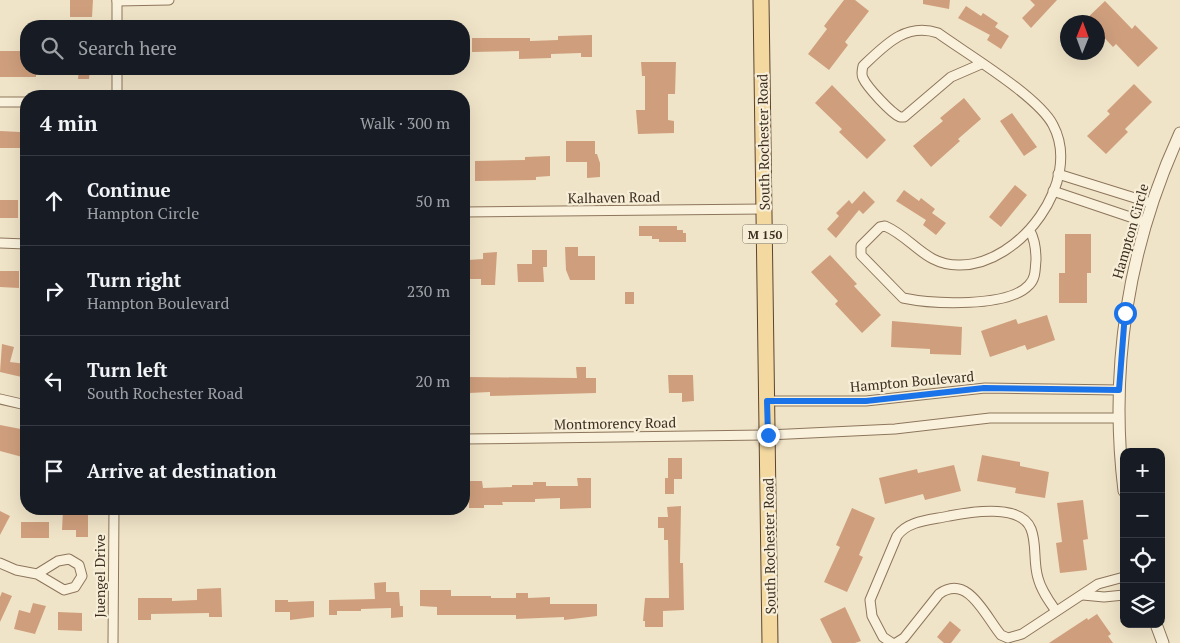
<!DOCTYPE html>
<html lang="en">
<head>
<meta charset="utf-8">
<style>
  body { margin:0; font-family:"PT Serif",serif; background:#20242c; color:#f1f3f6 }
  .controls { position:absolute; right:15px; bottom:15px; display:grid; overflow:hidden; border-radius:10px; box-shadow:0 5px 20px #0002 }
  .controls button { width:45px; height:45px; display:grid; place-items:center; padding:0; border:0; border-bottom:1px solid #363941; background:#171b24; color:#f1f3f6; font:25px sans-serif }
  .compass { position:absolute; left:1060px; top:15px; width:45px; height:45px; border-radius:50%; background:#171b24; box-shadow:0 5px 20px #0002; rotate:1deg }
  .stop { position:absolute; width:15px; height:15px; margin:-11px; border:4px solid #1a73e8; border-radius:50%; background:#fff }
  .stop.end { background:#1a73e8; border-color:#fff; box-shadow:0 1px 5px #0008 }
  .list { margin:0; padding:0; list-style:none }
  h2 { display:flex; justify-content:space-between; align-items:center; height:65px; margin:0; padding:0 20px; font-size:21px }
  h2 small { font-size:16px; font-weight:400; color:#9ea1a6 }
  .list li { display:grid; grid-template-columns:32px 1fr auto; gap:15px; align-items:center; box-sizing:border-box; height:90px; padding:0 20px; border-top:1px solid #363941 }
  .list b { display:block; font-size:19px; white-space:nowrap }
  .list p { margin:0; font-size:16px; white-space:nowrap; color:#9ea1a6 }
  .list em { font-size:16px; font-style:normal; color:#9ea1a6 }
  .icon { flex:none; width:28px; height:28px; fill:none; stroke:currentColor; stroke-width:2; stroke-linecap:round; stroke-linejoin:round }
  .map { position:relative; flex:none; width:1180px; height:643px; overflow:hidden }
  .search { position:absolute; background:#171b24; box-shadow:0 5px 20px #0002; left:20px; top:20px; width:450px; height:55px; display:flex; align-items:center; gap:12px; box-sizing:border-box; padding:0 18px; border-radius:20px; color:#9ea1a6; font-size:19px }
  .panel { position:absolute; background:#171b24; box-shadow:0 5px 20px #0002; left:20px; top:90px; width:450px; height:425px; border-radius:20px }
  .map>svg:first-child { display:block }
</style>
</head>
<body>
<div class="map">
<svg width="1180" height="643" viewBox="0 0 1180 643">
  <rect width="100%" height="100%" fill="#f0e4c8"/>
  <g fill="#cf9f7d">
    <path d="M70,0H93L92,17H70Z"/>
    <path d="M844,0H855L869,11L845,42L848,45L829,70L808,54L827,29L824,26Z"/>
    <path d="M923,0H950L949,9L923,4Z"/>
    <path d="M1030,0H1057L1031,28L1022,18L1035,5Z"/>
    <path d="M1105,1L1132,29L1135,25L1158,48L1138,67L1116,44L1113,47L1098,31V22H1083Z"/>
    <path d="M966,6L981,16L983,13L998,23L995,27L1009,36L1001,49L987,40L990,35L958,18Z"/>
    <path d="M592,35V57H581V53L551,54V58L519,59V51L472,52V38H530V41L558,40V36Z"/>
    <path d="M0,51H26V69H36V77H0Z"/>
    <path d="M641,62H676L675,94H668V120L674,121V133L638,134L636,110H645V76H642Z"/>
    <path d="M79,69H90L89,79H78Z"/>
    <path d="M1134,84L1152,102L1125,129L1128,132L1106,154L1087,136L1110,114L1107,111Z"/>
    <path d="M832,85L886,140L867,159L839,132L842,129L815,103Z"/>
    <path d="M964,98L981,119L958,139L960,141L931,167L913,146L943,121L940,118Z"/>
    <path d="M1012,113L1037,147L1024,156L1000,121Z"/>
    <path d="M0,131L20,132V148H0Z"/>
    <path d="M566,141H595V154H597L600,163V177L587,178V162H566Z"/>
    <path d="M550,156V176L536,177V180L475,181V161L525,160V157Z"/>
    <path d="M1015,185L1027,195L1001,227L989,217Z"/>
    <path d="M904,190L919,201L921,198L935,209L932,213L946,223L936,235L923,225L926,220L896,201Z"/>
    <path d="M864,191L875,202L863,214L859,210L836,238L827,229L839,216L836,213L849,200L852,204Z"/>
    <rect x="0" y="200" width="18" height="18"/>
    <path d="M639,226H677V230H683V233H686V242H659V239H652V236H639Z"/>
    <path d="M1065,234H1091V273H1087V303H1059V273H1065Z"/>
    <path d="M565,247H578V256H595V280H570L566,270Z"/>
    <path d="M532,250H547V267H543L544,282H518L517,264H532Z"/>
    <path d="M497,252L495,285H481V279H468V260L483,259V253Z"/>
    <path d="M830,255L857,284L854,286L881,315L862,333L835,304L838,301L811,272Z"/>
    <path d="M0,271H19V288L0,287Z"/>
    <rect x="625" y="292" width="9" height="12"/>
    <path d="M1047,315L1055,340L1027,350L1025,345L990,357L981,331L1016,319L1018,324Z"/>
    <path d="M892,321L962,327L961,355L930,354V349L891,347Z"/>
    <path d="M2,344L14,347L10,362L26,364V378L0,372Z"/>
    <path d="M576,367H586V378H596V393L490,396V392L469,393V377L577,378Z"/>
    <path d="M668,375H693L694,401L682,402V393H669Z"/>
    <path d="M0,425L26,430V458L0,451Z"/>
    <path d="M982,455L1020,462V466L1049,472L1045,498L1015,493L1016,488L977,481Z"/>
    <path d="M668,458H682V479H674V494H665V478H668Z"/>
    <path d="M954,465L961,491L925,500L923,494L885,504L879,478L917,469L918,473Z"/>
    <path d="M577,478H591V508L560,509V498L535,499V502H502L503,505H484V508H469V481H482L483,488L512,487V485H533V482H546V486H578Z"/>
    <path d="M1083,500L1088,539L1083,540L1087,570L1060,573L1056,543L1062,542L1057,503Z"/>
    <path d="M681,506L680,563H683L684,610L663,611V627H645V621H643L645,598H669L668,540H664V528H658V517H668L667,507Z"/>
    <path d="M852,508L875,518L859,555L863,557L847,592L824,582L840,547L836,545Z"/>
    <path d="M63,510H88V537H76V530H62Z"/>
    <path d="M0,511L10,516L0,535Z"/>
    <rect x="21" y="522" width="28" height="16"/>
    <path d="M386,582V592H399L400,606H403V617L391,618V608L361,609V611H337V615H329V600L375,599L374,583Z"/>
    <path d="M221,588L222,617H209V613L151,614V620H138V598H172V601L197,600V589Z"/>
    <path d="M420,590H451V596H491V598H516V593H528V598L550,597V604H597V616L564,620V617L516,619V615H437V607L420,606Z"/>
    <path d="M2,592L12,596L0,622V597Z"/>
    <path d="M275,600H288V602L314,601V617L290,620V612H275Z"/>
    <path d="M33,603L46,606L35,634L14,629L19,610L30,613Z"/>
    <path d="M845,607L861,641L855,643H832L820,619Z"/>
    <path d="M58,612L82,613V631L58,630Z"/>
    <path d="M1097,614L1111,634L1108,636L1113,643H1049L1087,618L1088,620Z"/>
    <path d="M950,621L961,630L951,643H944L937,637Z"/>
  </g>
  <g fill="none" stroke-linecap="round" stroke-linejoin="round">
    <g stroke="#8d765c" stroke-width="11">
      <g id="minor">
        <path d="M117,1L169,0"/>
        <path d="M117,26V0"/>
        <path d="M981,64L951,77L904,117H900C891,113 867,87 863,78C861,74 862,70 863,66C885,45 906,22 938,33C967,54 1038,96 1053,125C1083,181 1020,265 960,265C925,266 913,238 885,226L880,227L861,246V255L903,298C932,304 1008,308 1029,285C1036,278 1035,269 1036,260C1036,248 1035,240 1030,231"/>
        <path d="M117,96V69"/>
        <path d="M0,102H26"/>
        <path d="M1058,174L1151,203"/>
        <path d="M1053,191L1145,222"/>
        <path d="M464,212L764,209"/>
        <path d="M0,243L26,244"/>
        <path d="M0,399L26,405"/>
        <path d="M767,401H866L985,388L1119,390"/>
        <path d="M464,439L768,435L895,429L990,418H1119"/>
        <path d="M0,563L16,570L37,574L64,590L75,587L82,576L79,565L69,559L58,561L37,574"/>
        <path d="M1083,595L1104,597L1124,595"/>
        <path d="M113,643L114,509"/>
        <path d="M892,643L883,637L872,616L870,600L897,536C908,520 932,520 949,516C969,512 1021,503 1031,529C1037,544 1033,562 1038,578C1041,590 1049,601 1056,611"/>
        <path d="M896,643L904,638L939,594C968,573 985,616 1001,635L1008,638L1022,634L1098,584L1124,577"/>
      </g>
    </g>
    <g stroke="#8d765c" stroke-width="13">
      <g id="tertiary">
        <path d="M1124,491C1109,368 1128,246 1180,133"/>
        <path d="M1156,624L1163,643"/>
      </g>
    </g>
    <g stroke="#5b4430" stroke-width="17">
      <path id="primary" d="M761,0L770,643"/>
    </g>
    <use href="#minor" stroke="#faf1dc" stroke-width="9"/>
    <use href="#tertiary" stroke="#faf1dc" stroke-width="11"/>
    <use href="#primary" stroke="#f3d9a0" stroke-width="15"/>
  </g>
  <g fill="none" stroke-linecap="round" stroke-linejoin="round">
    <path stroke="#1a73e8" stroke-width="6" d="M768,435L767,401H866L984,388L1119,390L1125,313"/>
  </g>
  <g text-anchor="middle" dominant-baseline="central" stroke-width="4.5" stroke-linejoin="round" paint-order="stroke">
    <rect fill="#f7eed8" stroke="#756857" stroke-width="1" x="742.5" y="224.5" width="45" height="19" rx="4"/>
    <g font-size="12" font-weight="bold" fill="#3d2e20">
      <text x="765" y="234">M 150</text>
    </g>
    <g font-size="14" fill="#3d2e20" stroke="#f7eed8">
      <text transform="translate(763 142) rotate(-91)">South Rochester Road</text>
      <text transform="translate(614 197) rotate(-1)">Kalhaven Road</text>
      <text transform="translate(1130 231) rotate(-74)">Hampton Circle</text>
      <text transform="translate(912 381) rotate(-5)">Hampton Boulevard</text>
      <text transform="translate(615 423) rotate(-1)">Montmorency Road</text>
      <text transform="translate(769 546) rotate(-91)">South Rochester Road</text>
      <text transform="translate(99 576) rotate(-90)">Juengel Drive</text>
    </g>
  </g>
</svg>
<div class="controls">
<button>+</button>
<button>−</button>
<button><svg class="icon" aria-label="locate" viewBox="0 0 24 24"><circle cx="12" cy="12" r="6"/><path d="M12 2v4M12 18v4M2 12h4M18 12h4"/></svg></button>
<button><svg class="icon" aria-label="layers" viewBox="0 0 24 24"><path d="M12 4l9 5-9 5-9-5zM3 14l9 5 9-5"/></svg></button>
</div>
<svg class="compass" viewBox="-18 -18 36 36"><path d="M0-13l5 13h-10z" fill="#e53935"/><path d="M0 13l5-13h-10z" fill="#9ea1a6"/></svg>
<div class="stop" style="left:1125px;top:313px"></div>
<div class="stop end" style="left:768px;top:435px"></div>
<div class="search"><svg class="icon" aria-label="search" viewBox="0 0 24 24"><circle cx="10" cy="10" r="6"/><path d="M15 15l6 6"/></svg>Search here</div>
<section class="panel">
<h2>4 min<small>Walk · 300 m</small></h2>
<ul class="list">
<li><svg class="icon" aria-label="ahead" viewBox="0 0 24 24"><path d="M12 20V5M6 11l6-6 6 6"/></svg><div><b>Continue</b><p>Hampton Circle</p></div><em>50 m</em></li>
<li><svg class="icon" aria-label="right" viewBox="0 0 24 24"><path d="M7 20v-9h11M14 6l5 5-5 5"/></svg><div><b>Turn right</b><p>Hampton Boulevard</p></div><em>230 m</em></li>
<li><svg class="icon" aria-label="left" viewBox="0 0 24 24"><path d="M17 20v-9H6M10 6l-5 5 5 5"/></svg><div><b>Turn left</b><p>South Rochester Road</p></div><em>20 m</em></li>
<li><svg class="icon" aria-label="arrive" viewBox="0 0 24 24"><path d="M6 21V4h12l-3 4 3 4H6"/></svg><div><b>Arrive at destination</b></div></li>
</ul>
</section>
</div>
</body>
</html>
